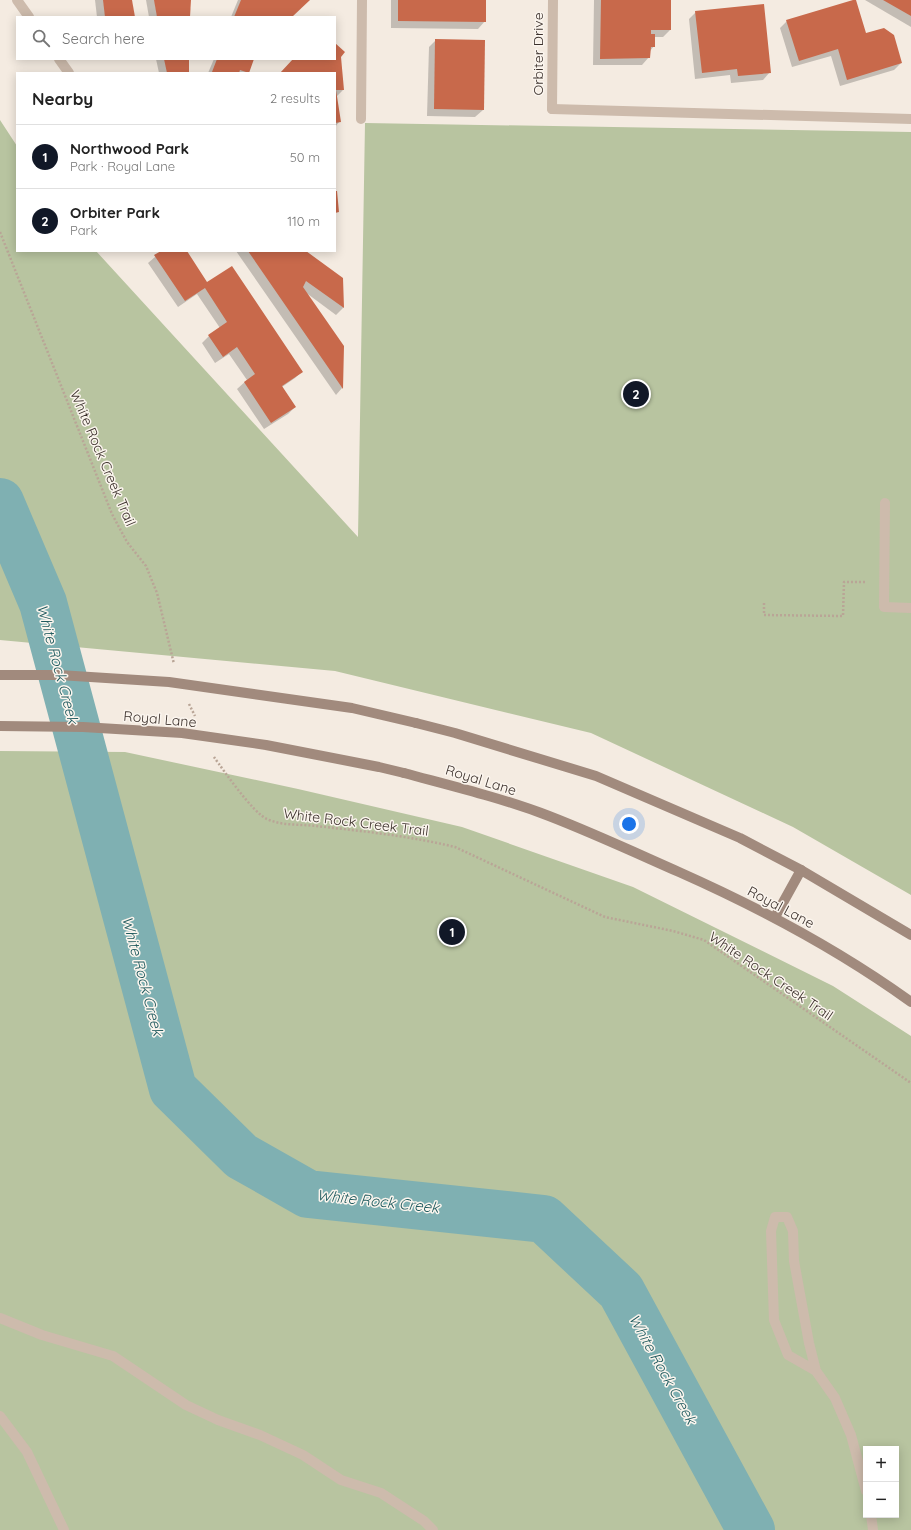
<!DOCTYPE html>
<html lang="en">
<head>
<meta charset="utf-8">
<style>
  body { margin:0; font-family:Quicksand,sans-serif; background:#f2f2f2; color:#222 }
  .controls { position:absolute; right:12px; bottom:12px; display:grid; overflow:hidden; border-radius:0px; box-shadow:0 2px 10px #0003 }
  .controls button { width:36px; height:36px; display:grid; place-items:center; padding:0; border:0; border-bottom:1px solid #e0e0e0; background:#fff; color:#222; font:20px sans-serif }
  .you { position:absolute; left:629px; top:824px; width:14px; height:14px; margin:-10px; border:3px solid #fff; border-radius:50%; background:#1a73e8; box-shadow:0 0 0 6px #1a73e833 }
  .badge { display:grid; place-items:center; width:26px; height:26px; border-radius:50%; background:#111827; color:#fff; font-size:13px; font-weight:700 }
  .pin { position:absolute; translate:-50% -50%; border:2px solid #fff; box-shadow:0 1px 4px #0006 }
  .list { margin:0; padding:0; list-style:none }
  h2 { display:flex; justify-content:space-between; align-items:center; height:52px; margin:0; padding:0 16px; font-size:17px }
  h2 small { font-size:13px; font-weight:400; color:#767676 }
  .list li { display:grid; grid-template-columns:26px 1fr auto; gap:12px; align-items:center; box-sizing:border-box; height:64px; padding:0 16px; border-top:1px solid #e0e0e0 }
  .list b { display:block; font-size:15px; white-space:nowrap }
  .list p { margin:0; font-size:13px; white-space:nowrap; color:#767676 }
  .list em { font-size:13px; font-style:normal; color:#767676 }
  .icon { flex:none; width:22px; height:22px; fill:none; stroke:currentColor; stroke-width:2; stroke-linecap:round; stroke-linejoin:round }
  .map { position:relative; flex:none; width:911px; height:1530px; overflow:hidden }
  .search { position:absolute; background:#fff; box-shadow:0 2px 10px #0003; left:16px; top:16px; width:320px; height:44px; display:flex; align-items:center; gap:10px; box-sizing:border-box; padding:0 14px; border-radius:0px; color:#767676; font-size:15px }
  .panel { position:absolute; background:#fff; box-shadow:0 2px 10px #0003; left:16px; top:72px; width:320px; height:180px; border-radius:0px }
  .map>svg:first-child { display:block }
</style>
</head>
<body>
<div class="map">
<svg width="911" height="1530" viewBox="0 0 911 1530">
  <rect width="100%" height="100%" fill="#f4ebe1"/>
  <g fill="#b8c4a0" fill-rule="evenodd">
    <path d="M0,120L17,146V251H96L358,537L365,123L911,132V895L793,827L591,733L335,671L0,640Z"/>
    <path d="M0,751L125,752L298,789L462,827L633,887L833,986L911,1036V1530H0ZM866,1449H896V1515H866Z"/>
  </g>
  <g fill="#0003">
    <path d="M95,0H131L134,17H97Z"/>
    <path d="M146,0H190L189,17H149Z"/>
    <path d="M238,0H308L291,17H231Z"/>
    <path d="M391,0H485V21L478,29L391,28Z"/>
    <path d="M594,0H670V30L663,37H654V46L650,51L649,57L642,65H593Z"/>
    <path d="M865,0H911V27Z"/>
    <path d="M696,12L770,72L763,80L731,83L730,75L695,79L689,19Z"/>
    <path d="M787,21L901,63L894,70L840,86L831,56L792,67L780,28Z"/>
    <path d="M436,40L483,110L475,117L427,116L429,47Z"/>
    <path d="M335,45L339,57L343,90L336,97L339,122L335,127V73H281L294,59H335Z"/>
    <path d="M156,59H188L187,73H159Z"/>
    <path d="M214,59H253L248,73H208Z"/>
    <path d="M162,251H185L207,283L302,371L295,378L282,387L295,407L288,414L264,429L237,389L247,380L229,354L215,363L202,343L209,336L220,328L197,294L178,307L148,263Z"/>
    <path d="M236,251H304L342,279L343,308L336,315L305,292L343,346L342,388L336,395Z"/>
  </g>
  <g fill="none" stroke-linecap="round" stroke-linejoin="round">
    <path stroke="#7fb0b2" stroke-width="48" d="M0,502L43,603L173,1089L241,1156L308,1194L544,1219L621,1291L751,1530"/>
  </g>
  <g fill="#c8694b">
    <path d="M103,0H132L135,17H105Z"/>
    <path d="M154,0H191L190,17H157Z"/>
    <path d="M241,0H310L292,17H234Z"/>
    <path d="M398,0H486V22L398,21Z"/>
    <path d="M601,0H671V30H651V34H655V47H651L650,58L600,59Z"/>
    <path d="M853,0H856L866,33L884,28L894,35L902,63L847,80L838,49L799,61L786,20Z"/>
    <path d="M883,0H911V16Z"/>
    <path d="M764,4L771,73L738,76L737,69L702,73L695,11Z"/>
    <path d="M435,39L485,40L484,110L434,109Z"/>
    <path d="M335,43L345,52L341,57L344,90H336L341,122L335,123V73H280L293,59H335Z"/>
    <path d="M164,59H189V73H167Z"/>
    <path d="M217,59H254L249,73L240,70L239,73H214L212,72Z"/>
    <path d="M335,191H337L339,212L335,213Z"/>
    <path d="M161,251H187L207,282L232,266L303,372L282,386L296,407L271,423L244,382L255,374L237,347L223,357L208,335L227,322L205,288L185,301L154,255Z"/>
    <path d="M248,251H306L343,278L344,308L306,281L303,287L344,346L343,389Z"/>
  </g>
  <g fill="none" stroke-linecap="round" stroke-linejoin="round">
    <g stroke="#b9a596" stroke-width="2.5" stroke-dasharray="2 2" stroke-linecap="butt">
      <path d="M0,232L112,514L127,542L146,566L157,593L174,664"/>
      <path d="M764,603V615L843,616L844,582H865"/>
      <path d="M189,704L195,716"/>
      <path d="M214,757C224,771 253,813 267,819C282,826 300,824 316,826C362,831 410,836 455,847L605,917L673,931L704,940L911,1083"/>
    </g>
    <g stroke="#cdbbac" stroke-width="10">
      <path d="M552,109L911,119"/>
      <path d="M361,119L362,0"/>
      <path d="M885,503L884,607L911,608"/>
      <path d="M0,1318L42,1335L113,1356L186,1405L218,1420L260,1435L303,1455L341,1480L381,1493L424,1521L433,1530"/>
      <path d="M816,1371L788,1355L774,1320L771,1231L775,1217H787L793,1231L794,1261L809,1343L816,1371L835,1398L851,1435L866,1491"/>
      <path d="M0,1416L27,1452L64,1530"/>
      <path d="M871,1515L873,1530"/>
    </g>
    <g stroke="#cdbbac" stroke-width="10">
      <path d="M17,0L29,17"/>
      <path d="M59,59L69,73"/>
      <path d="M552,109L553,0"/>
    </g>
    <g stroke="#a18a7d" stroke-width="10">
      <path d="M416,723L455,733L596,776L740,838L801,870L911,935"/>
      <path d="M404,773C452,786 502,798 549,816C593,833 636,853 679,872C760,908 839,950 911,1002"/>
      <path d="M775,917L801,870"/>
    </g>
    <g stroke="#a18a7d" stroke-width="10">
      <path d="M0,675H59L169,682L352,708L416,723"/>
      <path d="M0,726L83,727L182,733L266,745L379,767L404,773"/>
    </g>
  </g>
  <g text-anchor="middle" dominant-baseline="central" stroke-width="3" stroke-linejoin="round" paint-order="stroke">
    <g font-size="14" fill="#3b302b" stroke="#fbf5ee">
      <text transform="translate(538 54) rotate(-90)">Orbiter Drive</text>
      <text transform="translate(103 458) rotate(67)">White Rock Creek Trail</text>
      <text transform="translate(160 719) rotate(5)">Royal Lane</text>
      <text transform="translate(481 780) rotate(17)">Royal Lane</text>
      <text transform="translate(356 822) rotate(7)">White Rock Creek Trail</text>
      <text transform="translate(781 907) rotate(28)">Royal Lane</text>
      <text transform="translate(771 976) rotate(34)">White Rock Creek Trail</text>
    </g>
    <g font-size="15" font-style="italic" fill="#1f5a5e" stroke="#fbf5ee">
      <text transform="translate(58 664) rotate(75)">White Rock Creek</text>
      <text transform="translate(143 976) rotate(75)">White Rock Creek</text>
      <text transform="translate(378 1201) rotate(6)">White Rock Creek</text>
      <text transform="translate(663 1369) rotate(61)">White Rock Creek</text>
    </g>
  </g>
</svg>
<div class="controls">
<button>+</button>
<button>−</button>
</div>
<div class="you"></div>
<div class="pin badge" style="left:452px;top:932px">1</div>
<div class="pin badge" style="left:636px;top:394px">2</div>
<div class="search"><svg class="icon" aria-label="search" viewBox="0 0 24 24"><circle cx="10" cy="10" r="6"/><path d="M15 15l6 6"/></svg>Search here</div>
<section class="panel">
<h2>Nearby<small>2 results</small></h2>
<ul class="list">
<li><span class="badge">1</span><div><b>Northwood Park</b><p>Park · Royal Lane</p></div><em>50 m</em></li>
<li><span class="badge">2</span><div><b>Orbiter Park</b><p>Park</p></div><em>110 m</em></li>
</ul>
</section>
</div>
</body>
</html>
